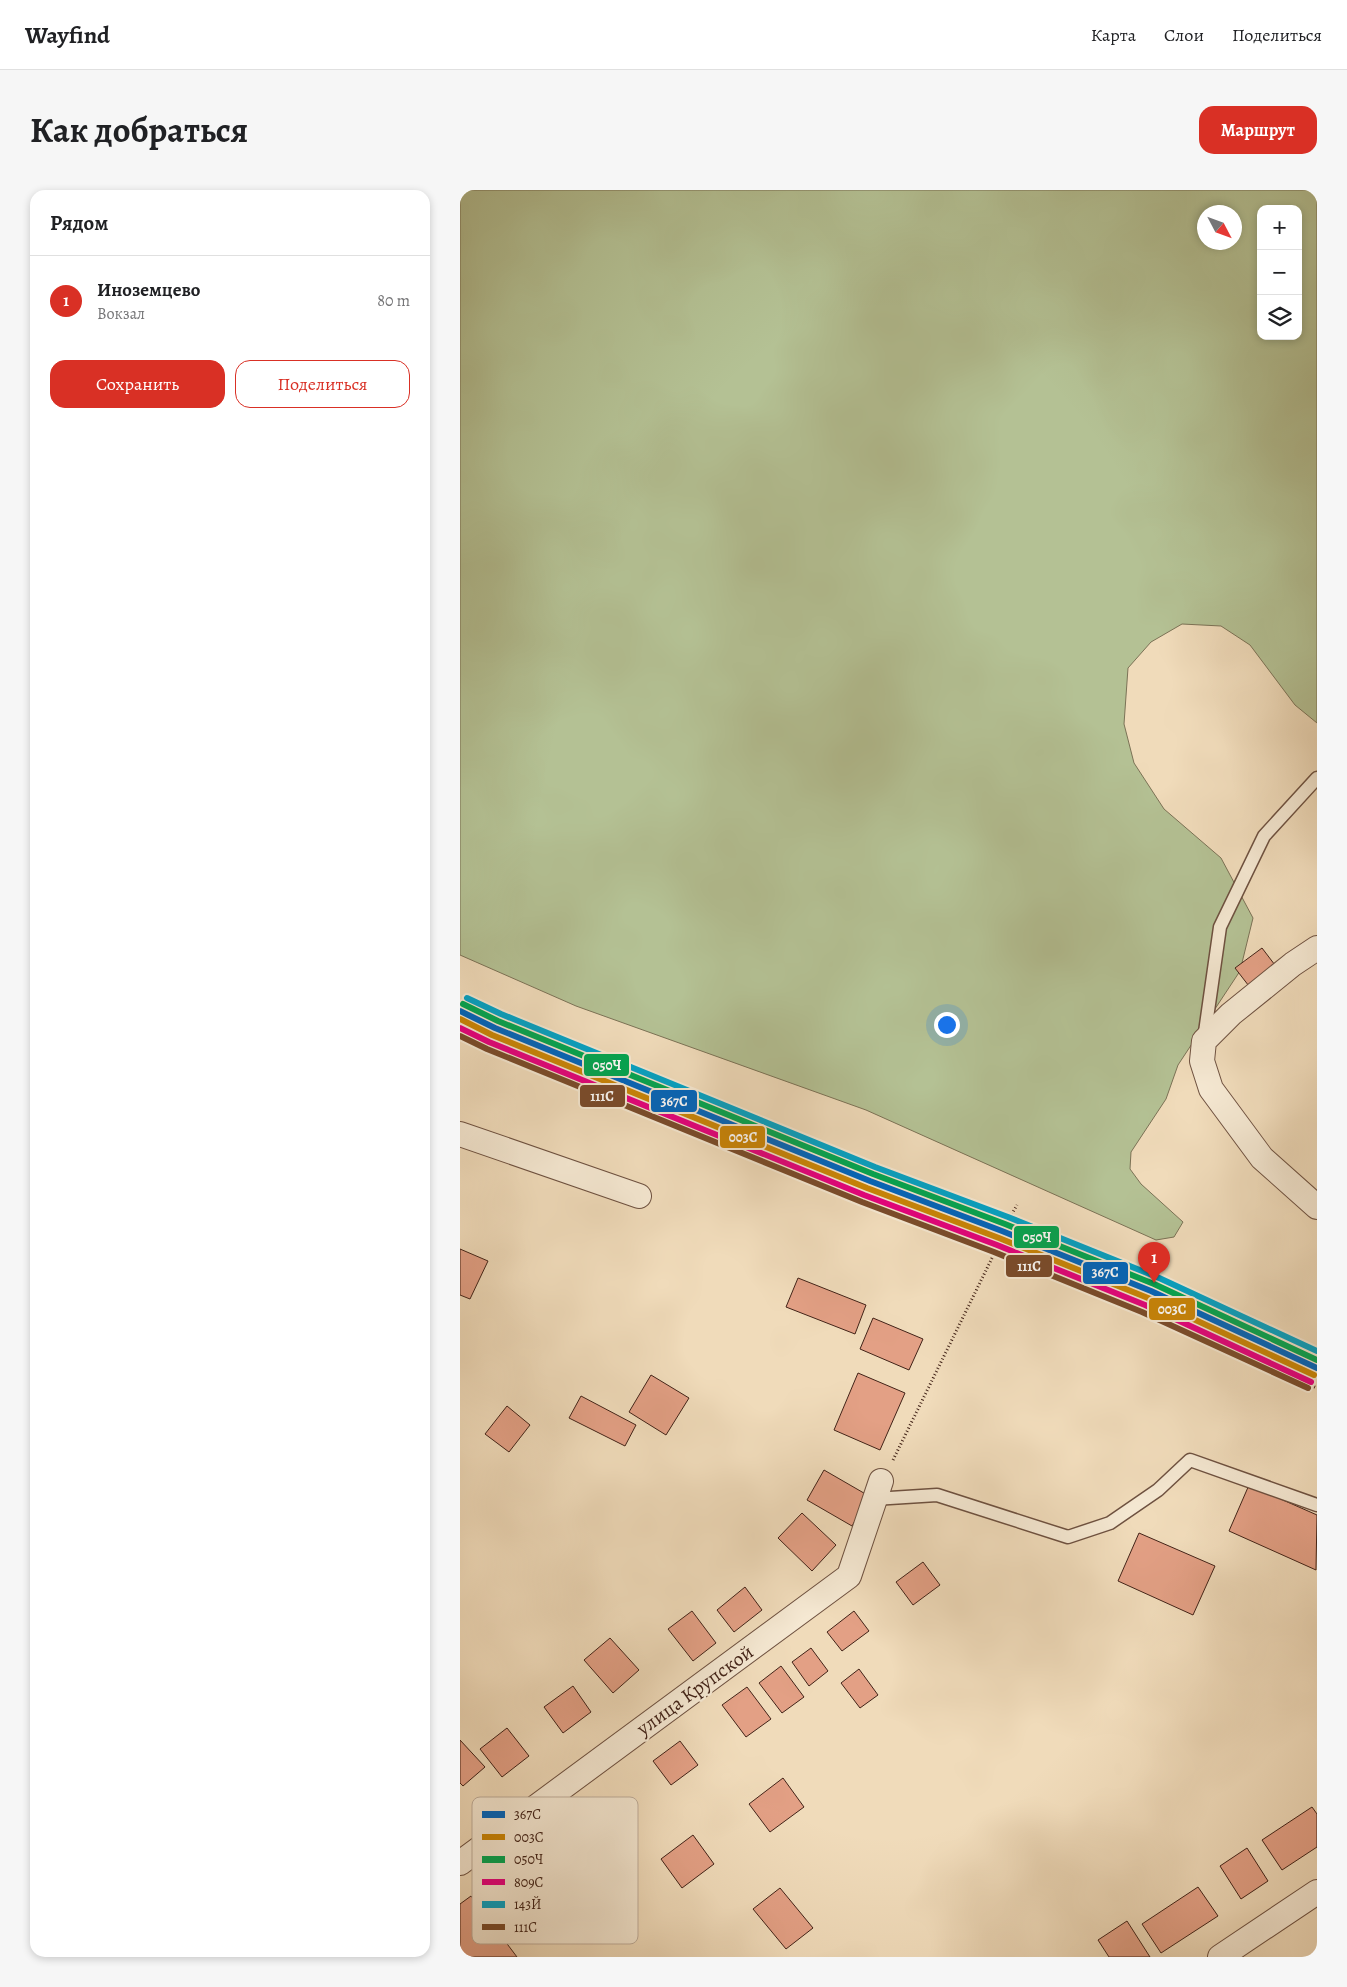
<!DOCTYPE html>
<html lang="ru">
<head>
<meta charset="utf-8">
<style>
  body { margin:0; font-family:Alegreya,serif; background:#f6f6f6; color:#202124 }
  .controls { position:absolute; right:15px; top:15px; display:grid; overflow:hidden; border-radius:10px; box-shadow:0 2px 8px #0003 }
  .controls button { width:45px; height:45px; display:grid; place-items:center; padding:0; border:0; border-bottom:1px solid #e0e0e0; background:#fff; color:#202124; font:25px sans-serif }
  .compass { position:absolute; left:737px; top:15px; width:45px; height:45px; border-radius:50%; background:#fff; box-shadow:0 2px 8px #0003; rotate:131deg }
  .you { position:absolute; left:486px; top:834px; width:18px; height:18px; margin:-12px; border:4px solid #fff; border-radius:50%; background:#1a73e8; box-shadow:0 0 0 8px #1a73e833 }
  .badge { display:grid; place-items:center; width:32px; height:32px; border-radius:50%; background:#d93025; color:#fff; font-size:16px; font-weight:700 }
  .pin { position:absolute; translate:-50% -41px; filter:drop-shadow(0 1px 2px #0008) }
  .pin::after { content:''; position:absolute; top:26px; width:18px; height:15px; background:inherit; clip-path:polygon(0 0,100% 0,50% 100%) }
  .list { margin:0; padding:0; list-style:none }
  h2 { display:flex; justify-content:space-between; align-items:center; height:65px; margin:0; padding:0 20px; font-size:21px }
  h2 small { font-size:16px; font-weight:400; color:#757577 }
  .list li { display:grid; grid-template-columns:32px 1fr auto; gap:15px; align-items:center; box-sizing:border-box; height:90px; padding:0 20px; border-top:1px solid #e0e0e0 }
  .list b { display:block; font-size:19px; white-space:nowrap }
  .list p { margin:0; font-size:16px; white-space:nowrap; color:#757577 }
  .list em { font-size:16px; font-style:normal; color:#757577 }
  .actions { display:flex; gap:10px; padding:15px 20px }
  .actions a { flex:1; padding:11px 0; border:1px solid #d93025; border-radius:15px; text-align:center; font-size:18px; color:#d93025 }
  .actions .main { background:#d93025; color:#fff }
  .icon { flex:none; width:28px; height:28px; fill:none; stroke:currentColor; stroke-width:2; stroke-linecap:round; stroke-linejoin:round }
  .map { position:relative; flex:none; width:857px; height:1767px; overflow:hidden; border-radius:15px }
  header { display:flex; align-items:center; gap:30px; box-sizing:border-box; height:70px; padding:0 25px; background:#fff; border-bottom:1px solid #e0e0e0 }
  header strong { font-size:24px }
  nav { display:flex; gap:28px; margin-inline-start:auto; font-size:18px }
  .intro { display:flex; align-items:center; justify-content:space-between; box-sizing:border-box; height:120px; padding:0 30px }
  h1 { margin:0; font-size:35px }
  .button { padding:12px 22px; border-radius:15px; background:#d93025; color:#fff; font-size:18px; font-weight:700 }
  main { display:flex; gap:30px; padding:0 30px }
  aside { flex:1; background:#fff; border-radius:15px; box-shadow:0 2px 8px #0003 }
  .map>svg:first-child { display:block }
</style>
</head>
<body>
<header>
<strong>Wayfind</strong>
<nav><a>Карта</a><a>Слои</a><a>Поделиться</a></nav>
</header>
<div class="intro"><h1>Как добраться</h1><a class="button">Маршрут</a></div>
<main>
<aside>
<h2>Рядом<small></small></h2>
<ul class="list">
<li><span class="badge">1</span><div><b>Иноземцево</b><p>Вокзал</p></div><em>80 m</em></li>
</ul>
<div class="actions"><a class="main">Сохранить</a><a>Поделиться</a></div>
</aside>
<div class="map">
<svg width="857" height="1767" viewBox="0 0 857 1767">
  <rect width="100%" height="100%" fill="#f0dbba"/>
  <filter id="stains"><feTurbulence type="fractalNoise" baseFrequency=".004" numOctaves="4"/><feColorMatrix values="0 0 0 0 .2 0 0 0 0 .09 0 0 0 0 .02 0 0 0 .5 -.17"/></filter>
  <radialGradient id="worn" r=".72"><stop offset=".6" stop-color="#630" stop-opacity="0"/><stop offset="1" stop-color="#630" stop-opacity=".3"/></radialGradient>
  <path fill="#b4c194" stroke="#7b7256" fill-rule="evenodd" d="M0,0H857V533L835,515L790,455L761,436L722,434L691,452L668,478L664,534L674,573L704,619L761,668L793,728L780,781L718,875L706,909L671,962L670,979L681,994L723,1032L714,1047L696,1050L406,920L116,816L0,765ZM801,19H838V146H801ZM744,22H774V52H744Z"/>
  <g fill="#e3a085" stroke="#422318">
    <path d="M802,758L818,779L792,800L775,778Z"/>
    <path d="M0,1059L28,1071L10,1109L0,1105Z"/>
    <path d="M338,1088L406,1115L395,1144L326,1117Z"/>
    <path d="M413,1128L463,1149L449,1180L400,1159Z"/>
    <path d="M398,1183L445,1203L420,1260L374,1240Z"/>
    <path d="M191,1185L229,1208L206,1245L169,1222Z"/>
    <path d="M121,1206L176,1235L165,1256L109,1228Z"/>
    <path d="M47,1216L70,1235L49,1262L25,1244Z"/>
    <path d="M364,1280L409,1306L392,1336L347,1310Z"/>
    <path d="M789,1295L857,1325L856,1380L769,1341Z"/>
    <path d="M342,1323L376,1355L352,1381L318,1348Z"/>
    <path d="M679,1343L755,1376L733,1425L658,1391Z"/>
    <path d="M463,1372L480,1395L453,1415L436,1392Z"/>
    <path d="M285,1397L302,1420L274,1442L257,1420Z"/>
    <path d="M232,1421L256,1453L233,1471L208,1439Z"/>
    <path d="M394,1421L409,1441L382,1461L367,1442Z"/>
    <path d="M150,1448L179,1480L153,1503L124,1470Z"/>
    <path d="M351,1458L368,1481L349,1496L332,1472Z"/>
    <path d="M321,1476L344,1507L322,1523L299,1493Z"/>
    <path d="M399,1479L418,1505L400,1518L381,1493Z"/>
    <path d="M113,1496L131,1522L103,1543L84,1517Z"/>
    <path d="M287,1497L311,1529L286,1547L262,1515Z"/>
    <path d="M47,1538L69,1566L42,1587L20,1559Z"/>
    <path d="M0,1550L25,1577L3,1596L0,1593Z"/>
    <path d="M220,1551L238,1575L211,1595L193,1571Z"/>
    <path d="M323,1588L344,1617L310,1642L289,1614Z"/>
    <path d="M852,1617L857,1624V1657L822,1680L802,1650Z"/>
    <path d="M233,1645L254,1674L222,1698L201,1669Z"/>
    <path d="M787,1658L808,1691L781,1709L760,1676Z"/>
    <path d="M738,1697L758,1726L701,1763L682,1734Z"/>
    <path d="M320,1698L353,1738L326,1759L293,1719Z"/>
    <path d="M11,1706L57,1767H2L0,1764V1714Z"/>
    <path d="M667,1731L690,1767H649L638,1750Z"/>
  </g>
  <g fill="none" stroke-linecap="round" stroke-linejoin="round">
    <g stroke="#6e5140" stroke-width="15">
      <g id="service">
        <path d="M744,849L760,737L804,646L857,588"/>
        <path d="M414,1309L477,1305L608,1347L650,1333L698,1300L730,1270L857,1315"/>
      </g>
    </g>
    <g stroke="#6e5140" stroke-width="26">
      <g id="minor">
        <path d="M857,758L833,774L771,824L744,851L742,871L751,899L802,968L857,1017"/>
        <path d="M0,944L179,1006"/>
        <path d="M0,1673L389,1386L421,1291"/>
        <path d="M760,1767L857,1702"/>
      </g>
    </g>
    <g stroke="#422318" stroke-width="3" stroke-dasharray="1 2.5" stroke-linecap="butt">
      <path d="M535,1062L857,1198"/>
      <path d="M433,1270L535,1062L542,1041L557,1015"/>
    </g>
    <use href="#service" stroke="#f5e8d2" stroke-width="12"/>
    <use href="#minor" stroke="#f5e8d2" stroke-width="24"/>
    <g stroke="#f5e8d2" stroke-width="10">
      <path id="rail-1" d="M0,821L35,838L410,991L542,1041L691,1101L857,1178"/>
    </g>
    <g stroke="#f5e8d2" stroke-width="10">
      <path id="rail-2" d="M0,829L32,845L407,998L539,1048L688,1108L854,1185"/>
    </g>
    <g stroke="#f5e8d2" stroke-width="10">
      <path id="rail-3" d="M3,814L38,831L413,984L545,1034L694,1094L857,1170"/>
    </g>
    <g stroke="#f5e8d2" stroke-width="10">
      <path id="rail-4" d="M0,838L29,852L404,1005L537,1055L685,1115L851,1192"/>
    </g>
    <g stroke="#f5e8d2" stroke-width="10">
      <path id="rail-5" d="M7,808L41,824L415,977L548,1027L697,1087L857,1161"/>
    </g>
    <g stroke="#f5e8d2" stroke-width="10">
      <path id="rail-6" d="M0,846L27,859L402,1012L534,1062L682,1122L848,1198"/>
    </g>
    <use href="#rail-1" stroke="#0065bd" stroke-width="6"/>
    <use href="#rail-2" stroke="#ca8506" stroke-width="6"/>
    <use href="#rail-3" stroke="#00a651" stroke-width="6"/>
    <use href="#rail-4" stroke="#e5007d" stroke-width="6"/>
    <use href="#rail-5" stroke="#03a2c5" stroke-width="6"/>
    <use href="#rail-6" stroke="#7a4b2a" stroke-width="6"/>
  </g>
  <g text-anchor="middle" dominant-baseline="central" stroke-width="4.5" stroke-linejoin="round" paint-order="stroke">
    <g font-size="20" fill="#422318" stroke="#f5e8d2">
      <text transform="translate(235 1500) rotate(-36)">улица Крупской</text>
    </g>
  </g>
  <rect x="12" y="1607" width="166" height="147" rx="8" fill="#f5e8d2" stroke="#bfad9a" stroke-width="1"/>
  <rect x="22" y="1621" width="23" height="7" fill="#0065bd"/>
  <rect x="22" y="1644" width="23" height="6" fill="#ca8506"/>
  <rect x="22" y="1666" width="23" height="7" fill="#00a651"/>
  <rect x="22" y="1689" width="23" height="6" fill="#e5007d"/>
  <rect x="22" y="1711" width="23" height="7" fill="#03a2c5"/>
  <rect x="22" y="1734" width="23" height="6" fill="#7a4b2a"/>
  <g font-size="14" fill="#422318">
    <text x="54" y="1629">367С</text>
    <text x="54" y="1652">003С</text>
    <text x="54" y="1674">050Ч</text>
    <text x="54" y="1697">809С</text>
    <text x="54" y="1719">143Й</text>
    <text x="54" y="1742">111С</text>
  </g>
  <g stroke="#f5e8d2" stroke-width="2">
    <rect x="123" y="863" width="47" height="24" rx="5" fill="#00a651"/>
    <rect x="119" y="894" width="47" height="24" rx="5" fill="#7a4b2a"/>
    <rect x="190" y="899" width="48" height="24" rx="5" fill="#0065bd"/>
    <rect x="259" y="935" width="47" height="24" rx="5" fill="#ca8506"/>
    <rect x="553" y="1035" width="47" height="24" rx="5" fill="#00a651"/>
    <rect x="545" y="1064" width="48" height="24" rx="5" fill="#7a4b2a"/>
    <rect x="622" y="1071" width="47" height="24" rx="5" fill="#0065bd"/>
    <rect x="688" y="1107" width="48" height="24" rx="5" fill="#ca8506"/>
  </g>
  <g font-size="14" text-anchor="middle" font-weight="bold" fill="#fff">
    <text x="147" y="880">050Ч</text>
    <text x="142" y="911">111С</text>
    <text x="214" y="916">367С</text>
    <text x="283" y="952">003С</text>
    <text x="577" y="1052">050Ч</text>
    <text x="569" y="1081">111С</text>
    <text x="645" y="1087">367С</text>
    <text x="712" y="1124">003С</text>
  </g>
  <rect width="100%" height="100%" filter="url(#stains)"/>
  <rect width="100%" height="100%" fill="url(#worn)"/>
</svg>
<div class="controls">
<button>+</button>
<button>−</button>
<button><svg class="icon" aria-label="layers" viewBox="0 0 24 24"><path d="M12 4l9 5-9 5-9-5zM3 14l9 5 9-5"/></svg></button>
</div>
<svg class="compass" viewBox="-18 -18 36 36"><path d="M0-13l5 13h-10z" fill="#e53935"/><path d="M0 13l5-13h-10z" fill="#757577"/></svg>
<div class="you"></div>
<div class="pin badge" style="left:694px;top:1093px">1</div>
</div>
</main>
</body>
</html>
